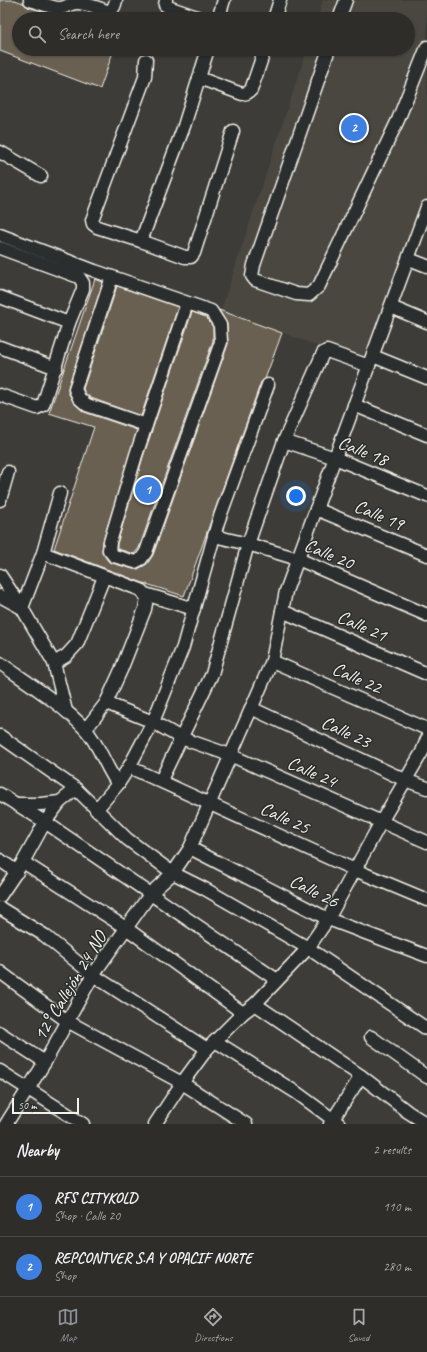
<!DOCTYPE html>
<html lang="en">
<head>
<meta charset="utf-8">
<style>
  body { margin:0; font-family:Caveat,sans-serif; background:#3a3936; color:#f1f3f6 }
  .scale { position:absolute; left:12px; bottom:10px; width:67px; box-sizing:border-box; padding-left:4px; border:2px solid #f4f1e8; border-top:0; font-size:11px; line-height:14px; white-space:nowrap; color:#f4f1e8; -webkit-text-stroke:3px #2a2d2e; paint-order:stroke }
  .you { position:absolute; left:296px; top:496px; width:14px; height:14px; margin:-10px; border:3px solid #fff; border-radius:50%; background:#1a73e8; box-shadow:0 0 0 6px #1a73e833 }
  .badge { display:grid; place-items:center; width:26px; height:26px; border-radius:50%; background:#8c9099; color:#fff; font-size:13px; font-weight:700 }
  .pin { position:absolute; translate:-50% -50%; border:2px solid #fff; box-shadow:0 1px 4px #0006 }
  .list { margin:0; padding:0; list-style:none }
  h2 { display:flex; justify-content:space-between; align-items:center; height:52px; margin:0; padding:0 16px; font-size:17px }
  h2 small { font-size:13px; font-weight:400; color:#a7a8a8 }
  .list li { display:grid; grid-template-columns:26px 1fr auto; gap:12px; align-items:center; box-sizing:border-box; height:60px; padding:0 16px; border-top:1px solid #494947 }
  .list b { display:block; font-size:15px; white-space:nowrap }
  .list p { margin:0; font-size:13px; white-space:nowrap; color:#a7a8a8 }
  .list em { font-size:13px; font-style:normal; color:#a7a8a8 }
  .icon { flex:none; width:22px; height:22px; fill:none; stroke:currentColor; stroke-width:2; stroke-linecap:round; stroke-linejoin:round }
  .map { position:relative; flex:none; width:427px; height:1124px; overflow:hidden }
  .search { position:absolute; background:#2e2d2a; box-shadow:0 1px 3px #0004; left:12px; right:12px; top:12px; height:44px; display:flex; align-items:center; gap:10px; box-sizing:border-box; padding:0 14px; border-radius:22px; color:#a7a8a8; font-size:15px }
  .sheet { height:172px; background:#2e2d2a }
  nav { display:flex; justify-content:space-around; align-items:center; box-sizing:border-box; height:56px; border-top:1px solid #494947; background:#2e2d2a; font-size:11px; color:#a7a8a8 }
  nav a { display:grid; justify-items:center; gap:2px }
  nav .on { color:#8c9099 }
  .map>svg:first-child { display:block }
</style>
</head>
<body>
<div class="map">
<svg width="427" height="1124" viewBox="0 0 427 1124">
  <rect width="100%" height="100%" fill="#3d3c38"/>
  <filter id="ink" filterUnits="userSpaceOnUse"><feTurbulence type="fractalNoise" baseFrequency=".025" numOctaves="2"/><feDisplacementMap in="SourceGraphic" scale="8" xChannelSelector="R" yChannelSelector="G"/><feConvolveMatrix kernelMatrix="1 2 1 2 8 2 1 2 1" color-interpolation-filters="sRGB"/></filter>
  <g filter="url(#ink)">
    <path fill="#4a4740" d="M323,0H427V207L369,365L221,310L307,49H408V19H317Z"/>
    <g fill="#696051" stroke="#f4f1e8">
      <path d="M0,0H15L23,3L28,7L66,18V19H19V49H114L100,89L0,51Z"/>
      <path d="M95,279L103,282L68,387V392L74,403L84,412L137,430L103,541L102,552L108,561L112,563L133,569H138L147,564L153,555L228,344L227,324L219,310L282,333L265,379L261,382L184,596L143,583L54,549L94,427L49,413Z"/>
      <path d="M117,286L178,307L141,416L91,398L85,393L83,389Z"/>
      <path d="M192,312L206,317L213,327V341L139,548L134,554L118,549L117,548V544L143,457Z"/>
    </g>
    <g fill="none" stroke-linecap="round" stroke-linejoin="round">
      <g stroke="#f4f1e8" stroke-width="15">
        <g id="minor">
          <path d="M30,0C38,2 54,9 61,8C68,7 70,2 79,3C89,4 99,8 109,12C114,9 115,5 116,0"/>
          <path d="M166,0L165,5L168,7L203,19"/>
          <path d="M218,19L224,0"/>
          <path d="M274,19L280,0"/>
          <path d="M339,19L346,0"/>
          <path d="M329,49L254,265L252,276L255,280L296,294L309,295L319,286L398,120L427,47"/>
          <path d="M146,60L145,77L92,220L93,224L97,227L141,241L184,126L208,49"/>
          <path d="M199,78L242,94L247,93L251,90L265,49"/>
          <path d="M0,152L41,176"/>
          <path d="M0,235L95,271L211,311L220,325L221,342L146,552L141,559L135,562L114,556L109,550L110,542L136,455L187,303"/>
          <path d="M141,241L185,257H191L194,253L233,131"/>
          <path d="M0,248L79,277L83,283V289L69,323L43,405L37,408L0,395"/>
          <path d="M409,259L427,266"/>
          <path d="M112,277L75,389L79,398L87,405L146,425"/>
          <path d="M0,297L69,323"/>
          <path d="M391,307L427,322"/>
          <path d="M0,347L56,368"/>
          <path d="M373,356L427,378"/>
          <path d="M354,405L427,435"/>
          <path d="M284,441L335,458L427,496"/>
          <path d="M0,500L8,472"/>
          <path d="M316,509L427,555"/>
          <path d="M214,536L248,544L298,559L427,615"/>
          <path d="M43,553L141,590L147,598L145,609L121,670L106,703L86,729"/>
          <path d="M0,575L22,608L54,663L66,711"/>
          <path d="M145,594L194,609"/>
          <path d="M0,596L22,608L43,553L60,493"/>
          <path d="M282,611L427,674"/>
          <path d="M272,661L427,729"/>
          <path d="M0,663C28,683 62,704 85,729C100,745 105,767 118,784"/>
          <path d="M54,663L66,656L77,644L104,577"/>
          <path d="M106,703L153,722L181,738L230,755L427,842"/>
          <path d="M251,708L405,780L427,788"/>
          <path d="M0,736L76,789"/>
          <path d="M129,767L355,870L427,900"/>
          <path d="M161,780L212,674L248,544L284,441L323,353L327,351L369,366"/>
          <path d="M0,794L45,822L277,980"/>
          <path d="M16,804H41L60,802"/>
          <path d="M96,810L118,784L129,767L153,722L183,647L218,522L268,385"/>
          <path d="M190,848L328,919L427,956"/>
          <path d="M0,860L17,872"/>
          <path d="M23,862L126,928L243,1013"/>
          <path d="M0,896L23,862L45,822L60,802L76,789L127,839L173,873L205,889L308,948L427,1029"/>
          <path d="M0,908L44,935L93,975L207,1049"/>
          <path d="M0,972L67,1021L182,1083L246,1124"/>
          <path d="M255,1004L361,1076L408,1112L427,1124"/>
          <path d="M0,1033L45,1062"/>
          <path d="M371,1037L427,1077"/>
          <path d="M215,1041L297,1093L339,1124"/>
          <path d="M0,1071L83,1124"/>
          <path d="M6,1124L45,1062L93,975L151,893L173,873L190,848L272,661L286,591L427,207"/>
          <path d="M155,1124L182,1083L207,1049L243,1013L255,1004L308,948L328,919L381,822L422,752L427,739"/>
          <path d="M330,1124L361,1076"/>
        </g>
      </g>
      <use href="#minor" stroke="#2a2d2e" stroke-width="12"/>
    </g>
  </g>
  <g text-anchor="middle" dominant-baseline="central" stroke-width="3" stroke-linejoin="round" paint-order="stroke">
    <g font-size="19" fill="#f4f1e8" stroke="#2a2d2e">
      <text transform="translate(363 451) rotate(22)">Calle 18</text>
      <text transform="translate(379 515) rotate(23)">Calle 19</text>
      <text transform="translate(329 554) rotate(23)">Calle 20</text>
      <text transform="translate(362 626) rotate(24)">Calle 21</text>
      <text transform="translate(357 678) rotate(24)">Calle 22</text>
      <text transform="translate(346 732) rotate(25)">Calle 23</text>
      <text transform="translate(312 772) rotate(24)">Calle 24</text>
      <text transform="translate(285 818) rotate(25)">Calle 25</text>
      <text transform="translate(314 891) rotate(27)">Calle 26</text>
      <text transform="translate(70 986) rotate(-59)">12° Callejón 24 NO</text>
    </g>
  </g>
</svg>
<div class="scale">50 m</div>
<div class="you"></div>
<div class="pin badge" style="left:148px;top:490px;background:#3f7fe0">1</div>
<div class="pin badge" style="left:354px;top:128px;background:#3f7fe0">2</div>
<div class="search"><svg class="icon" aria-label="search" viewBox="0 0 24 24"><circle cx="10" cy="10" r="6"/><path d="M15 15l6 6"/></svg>Search here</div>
</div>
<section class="sheet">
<h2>Nearby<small>2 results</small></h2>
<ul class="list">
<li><span class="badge" style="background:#3f7fe0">1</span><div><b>RFS CITYKOLD</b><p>Shop · Calle 20</p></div><em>110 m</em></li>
<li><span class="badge" style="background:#3f7fe0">2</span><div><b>REPCONTVER S.A Y OPACIF NORTE</b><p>Shop</p></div><em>280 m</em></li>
</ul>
</section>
<nav>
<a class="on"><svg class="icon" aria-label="map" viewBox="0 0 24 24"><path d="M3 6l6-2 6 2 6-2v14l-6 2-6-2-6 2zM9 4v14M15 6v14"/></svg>Map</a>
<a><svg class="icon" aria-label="directions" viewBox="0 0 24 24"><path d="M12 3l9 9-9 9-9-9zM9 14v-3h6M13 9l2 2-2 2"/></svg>Directions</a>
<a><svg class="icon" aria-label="saved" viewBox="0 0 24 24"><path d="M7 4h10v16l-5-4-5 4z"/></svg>Saved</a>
</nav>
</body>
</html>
